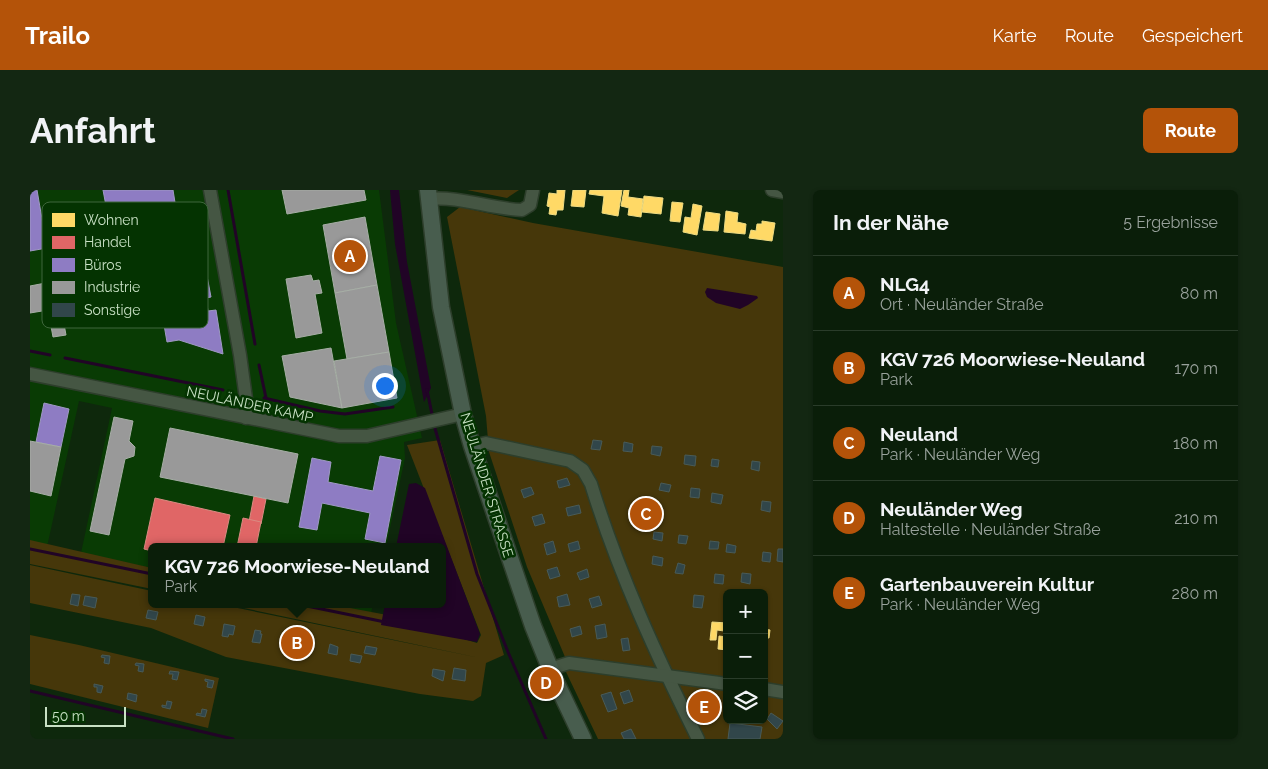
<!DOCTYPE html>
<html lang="de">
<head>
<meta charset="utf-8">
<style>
  body { margin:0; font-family:Raleway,sans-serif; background:#132712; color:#f1f3f6 }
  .controls { position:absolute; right:15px; bottom:15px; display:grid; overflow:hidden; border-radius:8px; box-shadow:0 1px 4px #0004 }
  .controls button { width:45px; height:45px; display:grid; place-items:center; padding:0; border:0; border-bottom:1px solid #2a3c2a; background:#0a1e09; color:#f1f3f6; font:25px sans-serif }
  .scale { position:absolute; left:15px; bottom:12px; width:81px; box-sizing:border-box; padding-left:5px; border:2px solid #c8e0c4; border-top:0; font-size:14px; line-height:18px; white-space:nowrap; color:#c8e0c4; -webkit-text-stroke:4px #043301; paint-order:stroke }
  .you { position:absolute; left:354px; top:195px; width:18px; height:18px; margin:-12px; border:4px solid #fff; border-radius:50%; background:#1a73e8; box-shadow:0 0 0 8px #1a73e833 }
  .badge { display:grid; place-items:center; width:32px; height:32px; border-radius:50%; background:#b45309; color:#fff; font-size:16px; font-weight:700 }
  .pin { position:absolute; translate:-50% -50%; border:2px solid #fff; box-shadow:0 1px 5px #0006 }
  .popup { position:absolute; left:118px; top:353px; width:298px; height:65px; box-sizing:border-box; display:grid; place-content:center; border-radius:8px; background:#0a1e09; filter:drop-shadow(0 1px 4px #0005); font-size:16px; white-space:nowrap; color:#99a29c }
  .popup b { font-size:19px; color:#f1f3f6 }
  .popup::after { content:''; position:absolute; left:50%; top:100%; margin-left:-10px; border:10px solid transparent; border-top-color:#0a1e09 }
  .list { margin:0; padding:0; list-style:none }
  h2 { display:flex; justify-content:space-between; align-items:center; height:65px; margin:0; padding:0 20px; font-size:21px }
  h2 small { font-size:16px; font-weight:400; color:#99a29c }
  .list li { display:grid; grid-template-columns:32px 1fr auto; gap:15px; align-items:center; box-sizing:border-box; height:75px; padding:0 20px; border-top:1px solid #2a3c2a }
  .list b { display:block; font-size:19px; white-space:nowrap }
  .list p { margin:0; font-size:16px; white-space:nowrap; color:#99a29c }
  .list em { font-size:16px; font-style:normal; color:#99a29c }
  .icon { flex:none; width:28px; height:28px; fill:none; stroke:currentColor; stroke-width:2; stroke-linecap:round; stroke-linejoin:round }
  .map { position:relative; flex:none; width:753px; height:549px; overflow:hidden; border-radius:8px }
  header { display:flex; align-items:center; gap:30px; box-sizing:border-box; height:70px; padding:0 25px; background:#b45309; color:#fff }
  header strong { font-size:24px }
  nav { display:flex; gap:28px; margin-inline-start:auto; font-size:18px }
  .intro { display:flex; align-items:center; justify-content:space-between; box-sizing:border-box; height:120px; padding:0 30px }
  h1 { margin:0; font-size:35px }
  .button { padding:12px 22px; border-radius:8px; background:#b45309; color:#fff; font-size:18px; font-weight:700 }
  main { display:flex; gap:30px; padding:0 30px }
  aside { flex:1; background:#0a1e09; border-radius:8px; box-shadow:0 1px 4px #0004 }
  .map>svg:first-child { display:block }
</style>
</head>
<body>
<header>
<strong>Trailo</strong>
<nav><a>Karte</a><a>Route</a><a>Gespeichert</a></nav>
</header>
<div class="intro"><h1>Anfahrt</h1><a class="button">Route</a></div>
<main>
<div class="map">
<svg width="753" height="549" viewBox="0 0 753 549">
  <rect width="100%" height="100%" fill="#0e280c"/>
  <g fill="#093b04">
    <path d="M0,0H349L366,133L392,248L374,252L375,268L356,357H122V378L51,363L82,218L49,211L17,357L0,353Z"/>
    <path d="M294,414H343L341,424Z"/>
  </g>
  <g fill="#46370a" fill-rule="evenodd">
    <path d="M437,0H489L477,8Z"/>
    <path d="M430,17L503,33L753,77V549H668L636,494L662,549H568L537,484L536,482L543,469L535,467L497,377L459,262L456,226L417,27ZM697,403H734V530H697Z"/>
    <path d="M410,250L474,465L456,473L451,506L443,511L390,504L196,467L121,438L0,413V375L122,401V414H188L450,468L195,414H299L352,424L447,453L451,445L377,255Z"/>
    <path d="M0,350L122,378V399L0,374Z"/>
    <path d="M0,445L49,455L189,488L178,538L0,494Z"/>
  </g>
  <g fill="#210426">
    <path d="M360,0H369L377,72L401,198L394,212L365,54Z"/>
    <path d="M677,98L727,106L728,108L718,115L710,119L686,113L677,107L675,102Z"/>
    <path d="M386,293L395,298L450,444L447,452L351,435L355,414H412V357H366L379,294Z"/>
  </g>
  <g fill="#ffd966" stroke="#eedb82">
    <path d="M527,0H535L533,20H527L526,25L519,24L520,17L517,16L519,3L527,4Z"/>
    <path d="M543,0H556L554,17L541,16Z"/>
    <path d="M560,0H592L588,26L572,23L574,6L559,4Z"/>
    <path d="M594,0H599L598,7L613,9L611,27L598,25L599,18L591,16Z"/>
    <path d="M614,6L633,8L631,24L612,22Z"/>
    <path d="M642,12L653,13L650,32L640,31Z"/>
    <path d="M663,14L672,16L667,45L653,42L655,27L661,28Z"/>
    <path d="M696,21L708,23L707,32L716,34L715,44L694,42Z"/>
    <path d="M676,22L690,24L688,41L673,40Z"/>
    <path d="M732,31L745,33L742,51L719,48L721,40L726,41L727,34H732Z"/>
    <path d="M682,432L697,433V439H695L694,441L687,440L686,450H680Z"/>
    <path d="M734,439L740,440L739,448H734Z"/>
    <path d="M689,446L697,447V460L688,459Z"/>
  </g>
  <g fill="#e06666" stroke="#d98b82">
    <path d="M224,306L236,309L231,334L219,332Z"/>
    <path d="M125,308L200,325L193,357H122V361L114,359Z"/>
    <path d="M213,328L231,332L226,357H207Z"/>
  </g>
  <g fill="#8e7cc3" stroke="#9f9ac3">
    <path d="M0,0H7L17,58L0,61Z"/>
    <path d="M73,0H143L147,25L80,37Z"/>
    <path d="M169,44L181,107L176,108L178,121L186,120L193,164L149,150L137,152L133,129L170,123L167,109L78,126L72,92L155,77L153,74L149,48Z"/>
    <path d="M14,213L39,219L31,257L6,252Z"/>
    <path d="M350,266L371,270L355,353L335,349L340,323L292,313L287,340L269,337L282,268L301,272L298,292L343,301Z"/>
  </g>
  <g fill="#999" stroke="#a7aea6">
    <path d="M252,0H334L336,10L257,24Z"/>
    <path d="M335,27L347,95L305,103L293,35Z"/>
    <path d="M281,85L283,91L289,90L292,103L285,104L292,143L266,148L256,89Z"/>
    <path d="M26,91L36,145L23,147L18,120L0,123V96Z"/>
    <path d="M347,95L359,162L317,169L305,103Z"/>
    <path d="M301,158L312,218L260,207L252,166Z"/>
    <path d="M359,162L367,208L312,218L304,171Z"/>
    <path d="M84,227L103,231L99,251L105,257L104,266L95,269L79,345L60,341Z"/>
    <path d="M140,238L268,264L258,313L130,287Z"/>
    <path d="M0,251L31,257L21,306L0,301Z"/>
  </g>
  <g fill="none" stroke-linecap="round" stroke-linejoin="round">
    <g stroke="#210426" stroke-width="3">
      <path d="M198,0L225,154"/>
      <path d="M0,161L20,165"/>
      <path d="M35,168L193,200"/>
      <path d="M229,175L236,208"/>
      <path d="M397,200L403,229"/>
      <path d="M234,208L290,221L315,224L363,217"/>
      <path d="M404,235L447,384L478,462L516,549"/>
      <path d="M0,359L122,384"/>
      <path d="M267,414L355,432"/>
      <path d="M0,501L203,549"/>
    </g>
  </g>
  <g fill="#31464a" stroke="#495b58">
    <path d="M563,250L572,251L570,260L561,259Z"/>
    <path d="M594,252L603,254L602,262L593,261Z"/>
    <path d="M622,256L632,257L630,266L621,264Z"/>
    <path d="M655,265L666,266L665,276L654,274Z"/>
    <path d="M682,269L689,270L688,277L681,276Z"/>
    <path d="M722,271L730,272L729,281L721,279Z"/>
    <path d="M537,288L540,295L529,298L527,291Z"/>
    <path d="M631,293L641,295L639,302L629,300Z"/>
    <path d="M501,297L504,304L494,308L491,300Z"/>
    <path d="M661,298L670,299L669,308L660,307Z"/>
    <path d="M682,303L693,305L691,314L681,312Z"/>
    <path d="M732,311L741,312L740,322L731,320Z"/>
    <path d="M549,315L551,323L538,326L536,318Z"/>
    <path d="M512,324L515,333L505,336L502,327Z"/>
    <path d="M624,342L633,343L632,351L623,349Z"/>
    <path d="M649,345L658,346L656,354L648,353Z"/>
    <path d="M523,351L526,362L517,365L514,354Z"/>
    <path d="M548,351L550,359L540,362L538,354Z"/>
    <path d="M680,351L689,352L688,359H679Z"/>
    <path d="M697,354L706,356L705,363L696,362Z"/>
    <path d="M748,359H753V372L747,371Z"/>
    <path d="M733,362L741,363L740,372L732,371Z"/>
    <path d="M623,366L633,368L632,376L622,374Z"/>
    <path d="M648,373L655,375L653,384L645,383Z"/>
    <path d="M527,377L530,386L520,389L517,380Z"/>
    <path d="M557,379L559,387L550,390L547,383Z"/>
    <path d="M712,383L721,384L720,394L711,392Z"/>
    <path d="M685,384L694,385L693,394L684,393Z"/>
    <path d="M42,404L50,405L48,416L40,414Z"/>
    <path d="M537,404L540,415L529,417L527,407Z"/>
    <path d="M664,405L674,406L672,418L663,417Z"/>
    <path d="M55,406L67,408L65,418L53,415Z"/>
    <path d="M569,406L572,415L562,418L559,409Z"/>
    <path d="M118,420L128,422L126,430L116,428Z"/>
    <path d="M166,425L175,427L173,436L164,434Z"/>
    <path d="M194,434L205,436L203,445L199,444L198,447L192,446Z"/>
    <path d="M575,434L577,447L567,449L565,436Z"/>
    <path d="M550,436L552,444L542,447L540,439Z"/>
    <path d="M225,440L231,441L230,444H232L230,453L222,452Z"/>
    <path d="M269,446L277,447L275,455L268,453Z"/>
    <path d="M598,448L600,460L593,461L591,449Z"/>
    <path d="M300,454L308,457L307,465L298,463Z"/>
    <path d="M336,456L347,458L345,465L334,463Z"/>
    <path d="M321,464L332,466L330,473L320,471Z"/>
    <path d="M72,465L80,466L79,474L74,473L75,468L71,467Z"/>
    <path d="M106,473L114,474L113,482L108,481L109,476L105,475Z"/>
    <path d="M424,478L436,480L435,491L422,489Z"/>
    <path d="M403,479L415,481L413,491L402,486Z"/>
    <path d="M140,481L149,482L147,490L142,489L143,484H139Z"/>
    <path d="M175,489L184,491L182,498L177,497L178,492L175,491Z"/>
    <path d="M64,494L73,496L71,503L67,502V497H64Z"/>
    <path d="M599,500L603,511L594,514L590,503Z"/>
    <path d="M581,502L587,519L578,522L571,505Z"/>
    <path d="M98,503L107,505L106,512L97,509Z"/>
    <path d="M137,511L142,512L140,519L132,517V515L136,516Z"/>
    <path d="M172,519L177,520L175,527L166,525L167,523L171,524Z"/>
    <path d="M741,523L753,531L747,539L737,529Z"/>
    <path d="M700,533L732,537L730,549H698Z"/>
    <path d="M601,539L606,549H594L591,543Z"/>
  </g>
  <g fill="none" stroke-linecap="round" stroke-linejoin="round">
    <g stroke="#2d3e2b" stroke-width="15">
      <g id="minor">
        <path d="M180,0L210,165L217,216L216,228"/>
        <path d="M742,0L753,2"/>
        <path d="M399,9C430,6 460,19 492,20L500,15L503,0"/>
        <path d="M0,184L309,246H337L433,224"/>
        <path d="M442,256L456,253L540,271L553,280L561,294C588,382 627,467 668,549"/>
        <path d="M520,479L539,473L697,494"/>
        <path d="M734,499L753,502"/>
      </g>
    </g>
    <g stroke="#2d3e2b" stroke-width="19">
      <path id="major" d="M398,0L411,117L433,224L442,256L503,436L524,488L553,549"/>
    </g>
    <use href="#minor" stroke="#455643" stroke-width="12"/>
    <use href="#major" stroke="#485d4e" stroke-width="16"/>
  </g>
  <g text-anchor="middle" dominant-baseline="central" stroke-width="5" stroke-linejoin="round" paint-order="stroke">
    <g font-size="14" fill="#c8e0c4" stroke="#043301">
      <text transform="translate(220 214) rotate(12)">NEULÄNDER KAMP</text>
      <text transform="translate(457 295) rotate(73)">NEULÄNDER STRASSE</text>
    </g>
  </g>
  <rect x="12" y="12" width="166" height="126" rx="8" fill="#043301" stroke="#3f673c" stroke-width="1"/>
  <rect x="22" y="23" width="23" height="14" fill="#ffd966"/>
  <rect x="22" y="46" width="23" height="13" fill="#e06666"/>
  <rect x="22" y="68" width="23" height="14" fill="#8e7cc3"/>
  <rect x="22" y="91" width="23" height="13" fill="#999"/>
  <rect x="22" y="113" width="23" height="14" fill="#31464a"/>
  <g font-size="14" fill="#c8e0c4">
    <text x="54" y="35">Wohnen</text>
    <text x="54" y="57">Handel</text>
    <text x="54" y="80">Büros</text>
    <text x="54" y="102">Industrie</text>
    <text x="54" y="125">Sonstige</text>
  </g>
</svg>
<div class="controls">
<button>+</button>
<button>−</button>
<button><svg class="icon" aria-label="layers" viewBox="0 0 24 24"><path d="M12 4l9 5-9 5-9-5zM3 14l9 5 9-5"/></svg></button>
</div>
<div class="scale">50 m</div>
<div class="you"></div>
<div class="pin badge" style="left:320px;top:66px">A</div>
<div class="pin badge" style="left:267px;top:453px">B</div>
<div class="popup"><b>KGV 726 Moorwiese-Neuland</b>Park</div>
<div class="pin badge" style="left:616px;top:324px">C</div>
<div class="pin badge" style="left:516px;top:493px">D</div>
<div class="pin badge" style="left:674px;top:517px">E</div>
</div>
<aside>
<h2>In der Nähe<small>5 Ergebnisse</small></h2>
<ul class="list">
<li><span class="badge">A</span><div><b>NLG4</b><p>Ort · Neuländer Straße</p></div><em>80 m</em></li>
<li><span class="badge">B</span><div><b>KGV 726 Moorwiese-Neuland</b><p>Park</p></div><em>170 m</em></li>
<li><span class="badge">C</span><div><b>Neuland</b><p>Park · Neuländer Weg</p></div><em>180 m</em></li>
<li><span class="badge">D</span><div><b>Neuländer Weg</b><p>Haltestelle · Neuländer Straße</p></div><em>210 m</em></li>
<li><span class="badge">E</span><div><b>Gartenbauverein Kultur</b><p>Park · Neuländer Weg</p></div><em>280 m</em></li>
</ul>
</aside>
</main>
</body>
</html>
